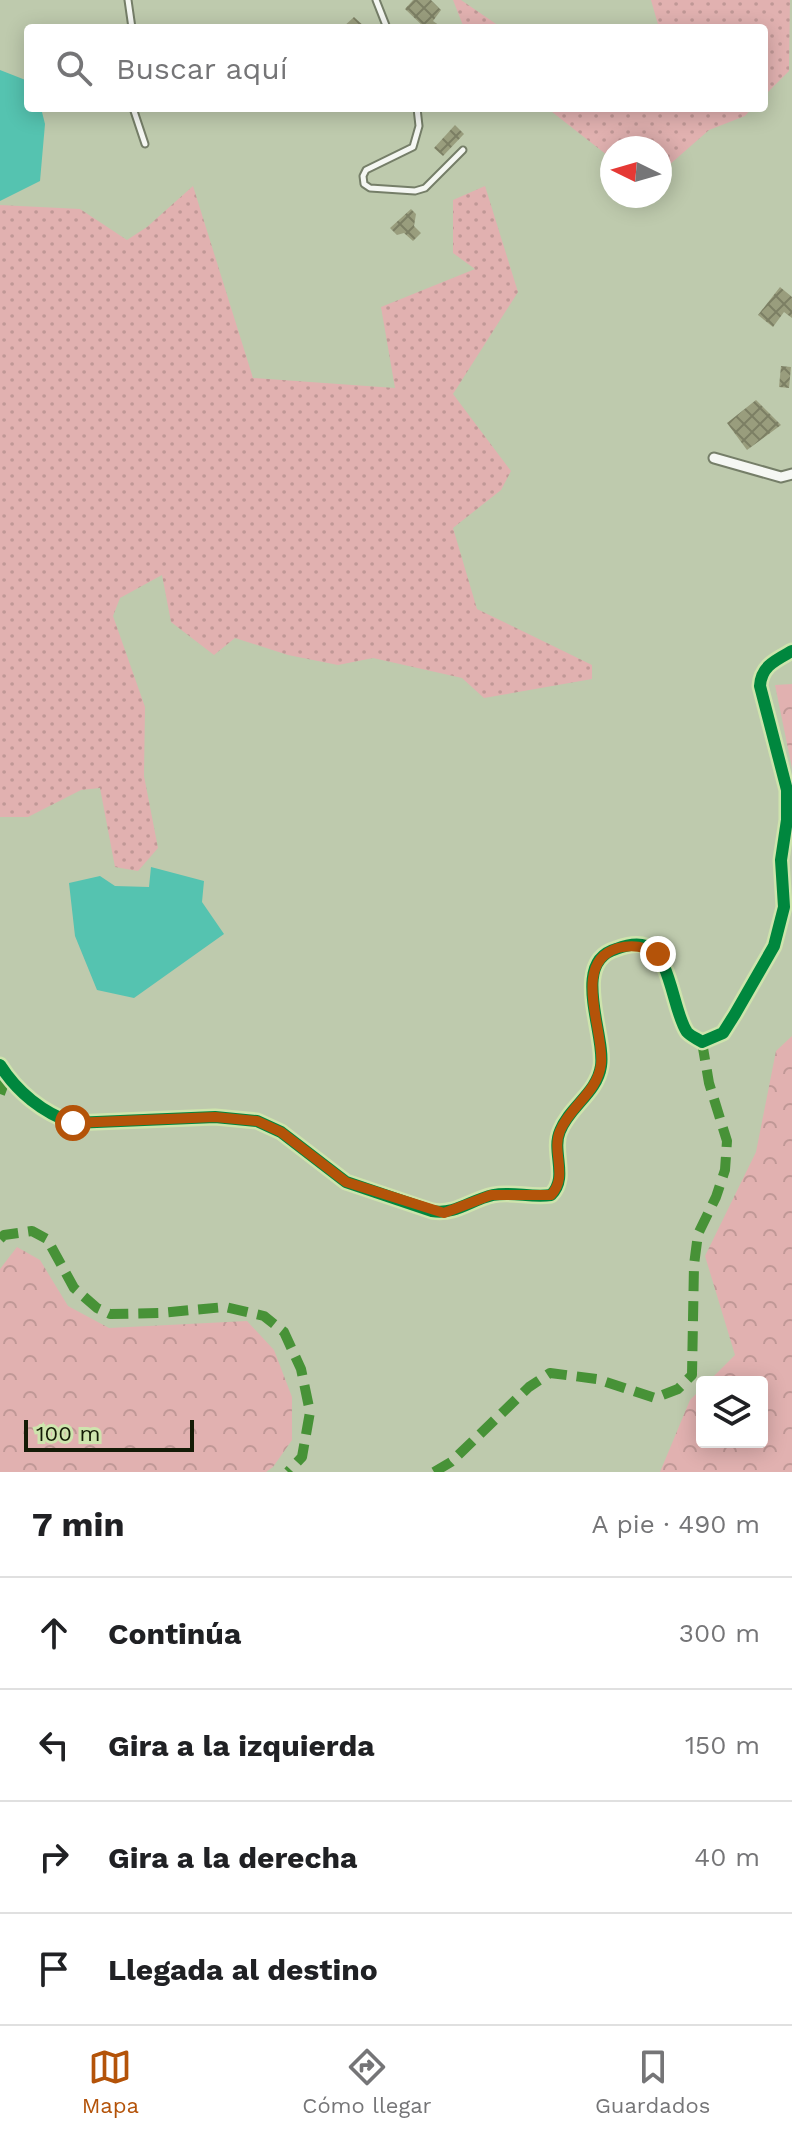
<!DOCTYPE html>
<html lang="es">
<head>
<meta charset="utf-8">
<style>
  body { margin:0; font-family:"Work Sans",sans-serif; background:#f6f6f6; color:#202124 }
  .controls { position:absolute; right:24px; bottom:24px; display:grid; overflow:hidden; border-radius:8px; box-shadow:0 4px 20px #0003 }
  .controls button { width:72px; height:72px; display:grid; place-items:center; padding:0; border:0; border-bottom:2px solid #e0e0e0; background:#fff; color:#202124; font:40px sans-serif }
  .compass { position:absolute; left:600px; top:136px; width:72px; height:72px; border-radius:50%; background:#fff; box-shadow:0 4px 20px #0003; rotate:275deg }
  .scale { position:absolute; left:24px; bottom:20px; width:170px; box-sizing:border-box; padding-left:8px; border:4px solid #141b06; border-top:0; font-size:22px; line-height:28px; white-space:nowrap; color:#141b06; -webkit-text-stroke:6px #cee4ad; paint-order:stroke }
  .stop { position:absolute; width:24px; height:24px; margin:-18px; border:6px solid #b45309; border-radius:50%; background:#fff }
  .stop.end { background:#b45309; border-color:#fff; box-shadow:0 2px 8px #0008 }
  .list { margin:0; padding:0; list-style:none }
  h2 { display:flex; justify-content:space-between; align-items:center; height:104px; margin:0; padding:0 32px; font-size:34px }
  h2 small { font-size:26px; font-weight:400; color:#757577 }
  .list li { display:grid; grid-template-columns:52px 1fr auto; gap:24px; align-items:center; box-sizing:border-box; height:112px; padding:0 32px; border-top:2px solid #e0e0e0 }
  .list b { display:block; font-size:30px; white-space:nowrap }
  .list em { font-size:26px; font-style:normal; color:#757577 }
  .icon { flex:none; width:44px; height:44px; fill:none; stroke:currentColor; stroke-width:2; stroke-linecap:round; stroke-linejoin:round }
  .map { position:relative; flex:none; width:792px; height:1472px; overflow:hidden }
  .search { position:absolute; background:#fff; box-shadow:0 4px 20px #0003; left:24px; right:24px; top:24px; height:88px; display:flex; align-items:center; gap:20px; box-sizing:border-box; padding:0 28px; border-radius:8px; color:#757577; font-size:30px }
  .sheet { height:552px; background:#fff }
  nav { display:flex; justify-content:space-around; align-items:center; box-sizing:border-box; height:112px; border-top:2px solid #e0e0e0; background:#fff; font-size:22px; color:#757577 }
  nav a { display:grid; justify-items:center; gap:4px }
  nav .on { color:#b45309 }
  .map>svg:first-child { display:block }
</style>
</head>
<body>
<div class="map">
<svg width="792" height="1472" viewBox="0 0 792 1472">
  <defs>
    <pattern id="grass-dots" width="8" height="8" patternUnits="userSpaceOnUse" patternTransform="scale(2)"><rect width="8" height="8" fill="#e1b1b0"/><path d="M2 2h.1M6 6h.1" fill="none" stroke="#c09896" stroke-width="1.8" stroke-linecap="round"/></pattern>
    <pattern id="forest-crowns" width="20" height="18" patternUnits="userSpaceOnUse" patternTransform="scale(2)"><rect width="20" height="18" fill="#e1b1b0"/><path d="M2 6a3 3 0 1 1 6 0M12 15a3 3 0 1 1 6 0" fill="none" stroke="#c09896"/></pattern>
    <pattern id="building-cross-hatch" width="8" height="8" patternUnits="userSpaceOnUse" patternTransform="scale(2)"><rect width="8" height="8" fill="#999d7d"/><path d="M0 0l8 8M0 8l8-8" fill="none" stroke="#7c7f64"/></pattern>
  </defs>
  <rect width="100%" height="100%" fill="#becaad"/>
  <g fill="url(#grass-dots)">
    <path d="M453,0H461L502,28H464Z"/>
    <path d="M651,0H790L789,71L764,96V28H659Z"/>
    <path d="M547,108H752L745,116L709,130L660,173V148H612V159Z"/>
    <path d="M193,186L253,378L395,388L381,307L475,269L453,253V200L485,186L518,292L453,394L511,471L501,490L453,528L477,609L592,665V679L484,698L462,678L373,658L338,665L288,655L235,638L214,655L171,622L162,575L120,598L113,616L145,707L144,776L158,848L138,871L115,867L100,788L81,790L28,817H0V205L80,209L127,240L147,227Z"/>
  </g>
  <g fill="url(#forest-crowns)">
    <path d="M792,684V768L775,685Z"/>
    <path d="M792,1036V1472H660L690,1400L702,1388V1442H762V1382H708L735,1355L705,1256L756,1152L776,1051Z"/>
    <path d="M17,1247L40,1260L68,1306L109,1328L247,1321L274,1350L292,1397V1440L273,1467L266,1472H0V1269Z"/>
  </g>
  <g fill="#55c3b0">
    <path d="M0,70L28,81V108H41L45,124L40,181L0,201Z"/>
    <path d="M151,867L204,881L202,902L224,934L134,998L97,990L75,936L69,883L100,876L115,886L149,887Z"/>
  </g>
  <g fill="url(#building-cross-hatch)">
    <path d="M413,0H431L441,10L433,21L443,28H425L405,9Z"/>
    <path d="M354,17L366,28H342Z"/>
    <path d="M455,125L464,134L443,156L434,148Z"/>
    <path d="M411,209L416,214L414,226L421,233L413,241L404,233L397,235L390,228Z"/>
    <path d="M780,287L792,297V318L784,312L773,327L758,315Z"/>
    <path d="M781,366L791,367L789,388L779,387Z"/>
    <path d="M756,400L781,425L747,450L727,423Z"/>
  </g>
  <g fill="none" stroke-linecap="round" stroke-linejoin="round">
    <g stroke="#757e68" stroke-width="9">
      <g id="lane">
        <path d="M128,0L132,28"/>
        <path d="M376,0L387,28"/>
        <path d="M133,108L145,144"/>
        <path d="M417,108L419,126L413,147L366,170L363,176L364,184L370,188L415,191L425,188L463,150"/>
      </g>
    </g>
    <g stroke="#757e68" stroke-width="13">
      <g id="street">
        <path d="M714,458L781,477L792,474"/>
        <path d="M0,1065C17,1092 43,1113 73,1123L215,1117L257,1121L281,1132L346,1182L432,1211C456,1215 470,1200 493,1195C512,1191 531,1198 551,1195C569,1177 551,1152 560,1131C570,1106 597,1093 601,1066C606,1035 570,962 616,949C624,946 637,943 646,946C671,955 673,1012 687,1032C690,1036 698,1039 702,1042L723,1033L735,1014L774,946L784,907L781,860L787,820V790L760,686C761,666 776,660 792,651"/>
      </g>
    </g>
    <use href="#lane" stroke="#f5f7f3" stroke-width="5"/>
    <use href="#street" stroke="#f5f7f3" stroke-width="9"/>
    <g stroke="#479237" stroke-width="10" stroke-dasharray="20 10" stroke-linecap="butt">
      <path d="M0,1094L7,1075"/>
      <path d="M0,1239L4,1235L32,1231L47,1239L74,1288L97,1308L110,1314L159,1313L225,1307L264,1316L284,1332L301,1369L310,1412L302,1457L288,1472"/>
      <path d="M434,1472L451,1462L529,1387L550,1373L597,1379L655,1398L678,1389L692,1375L694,1265L698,1234L716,1197L725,1170L727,1141L709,1083L702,1042"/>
    </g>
    <g stroke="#cee4ad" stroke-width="17">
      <path id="cycleway" d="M0,1065C17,1092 43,1113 73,1123L215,1117L257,1121L281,1132L346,1182L432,1211C456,1215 470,1200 493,1195C512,1191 531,1198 551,1195C569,1177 551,1152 560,1131C570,1106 597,1093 601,1066C606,1035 570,962 616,949C624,946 637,943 646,946C671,955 673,1012 687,1032C690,1036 698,1039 702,1042L723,1033L735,1014L774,946L784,907L781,860L787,820V790L760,686C761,666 776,660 792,651"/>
    </g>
    <use href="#cycleway" stroke="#00873e" stroke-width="12"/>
  </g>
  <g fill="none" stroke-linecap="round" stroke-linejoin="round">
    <path stroke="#b45309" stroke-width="10" d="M73,1123L215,1117L257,1121L281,1132L346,1182L444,1213L491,1195H551C569,1176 551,1152 560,1131C570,1106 598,1092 601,1064C605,1032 570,962 618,948C633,944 645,946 658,954"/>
  </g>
</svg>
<div class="controls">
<button><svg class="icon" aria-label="layers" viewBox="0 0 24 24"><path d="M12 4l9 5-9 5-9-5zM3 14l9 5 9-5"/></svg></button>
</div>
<svg class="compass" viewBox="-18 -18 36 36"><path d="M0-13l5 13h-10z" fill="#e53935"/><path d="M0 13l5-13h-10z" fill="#757577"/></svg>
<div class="scale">100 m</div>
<div class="stop" style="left:73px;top:1123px"></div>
<div class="stop end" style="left:658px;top:954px"></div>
<div class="search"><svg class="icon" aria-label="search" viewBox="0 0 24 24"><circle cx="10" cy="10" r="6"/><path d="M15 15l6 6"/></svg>Buscar aquí</div>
</div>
<section class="sheet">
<h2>7 min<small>A pie · 490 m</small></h2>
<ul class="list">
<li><svg class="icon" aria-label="ahead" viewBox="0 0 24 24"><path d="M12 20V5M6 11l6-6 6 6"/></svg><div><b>Continúa</b></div><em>300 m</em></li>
<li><svg class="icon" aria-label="left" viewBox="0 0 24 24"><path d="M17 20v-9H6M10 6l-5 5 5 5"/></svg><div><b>Gira a la izquierda</b></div><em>150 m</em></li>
<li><svg class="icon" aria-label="right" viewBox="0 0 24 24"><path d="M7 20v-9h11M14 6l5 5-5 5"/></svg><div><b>Gira a la derecha</b></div><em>40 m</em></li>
<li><svg class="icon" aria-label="arrive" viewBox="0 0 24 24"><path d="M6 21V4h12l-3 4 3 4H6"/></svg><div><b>Llegada al destino</b></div></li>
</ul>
</section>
<nav>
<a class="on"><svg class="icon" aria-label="map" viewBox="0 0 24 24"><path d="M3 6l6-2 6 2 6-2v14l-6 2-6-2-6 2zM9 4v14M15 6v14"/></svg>Mapa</a>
<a><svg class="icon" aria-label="directions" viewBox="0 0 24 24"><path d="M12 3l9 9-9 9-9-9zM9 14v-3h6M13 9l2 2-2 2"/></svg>Cómo llegar</a>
<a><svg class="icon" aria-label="saved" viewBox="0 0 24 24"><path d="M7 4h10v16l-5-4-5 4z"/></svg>Guardados</a>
</nav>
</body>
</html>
